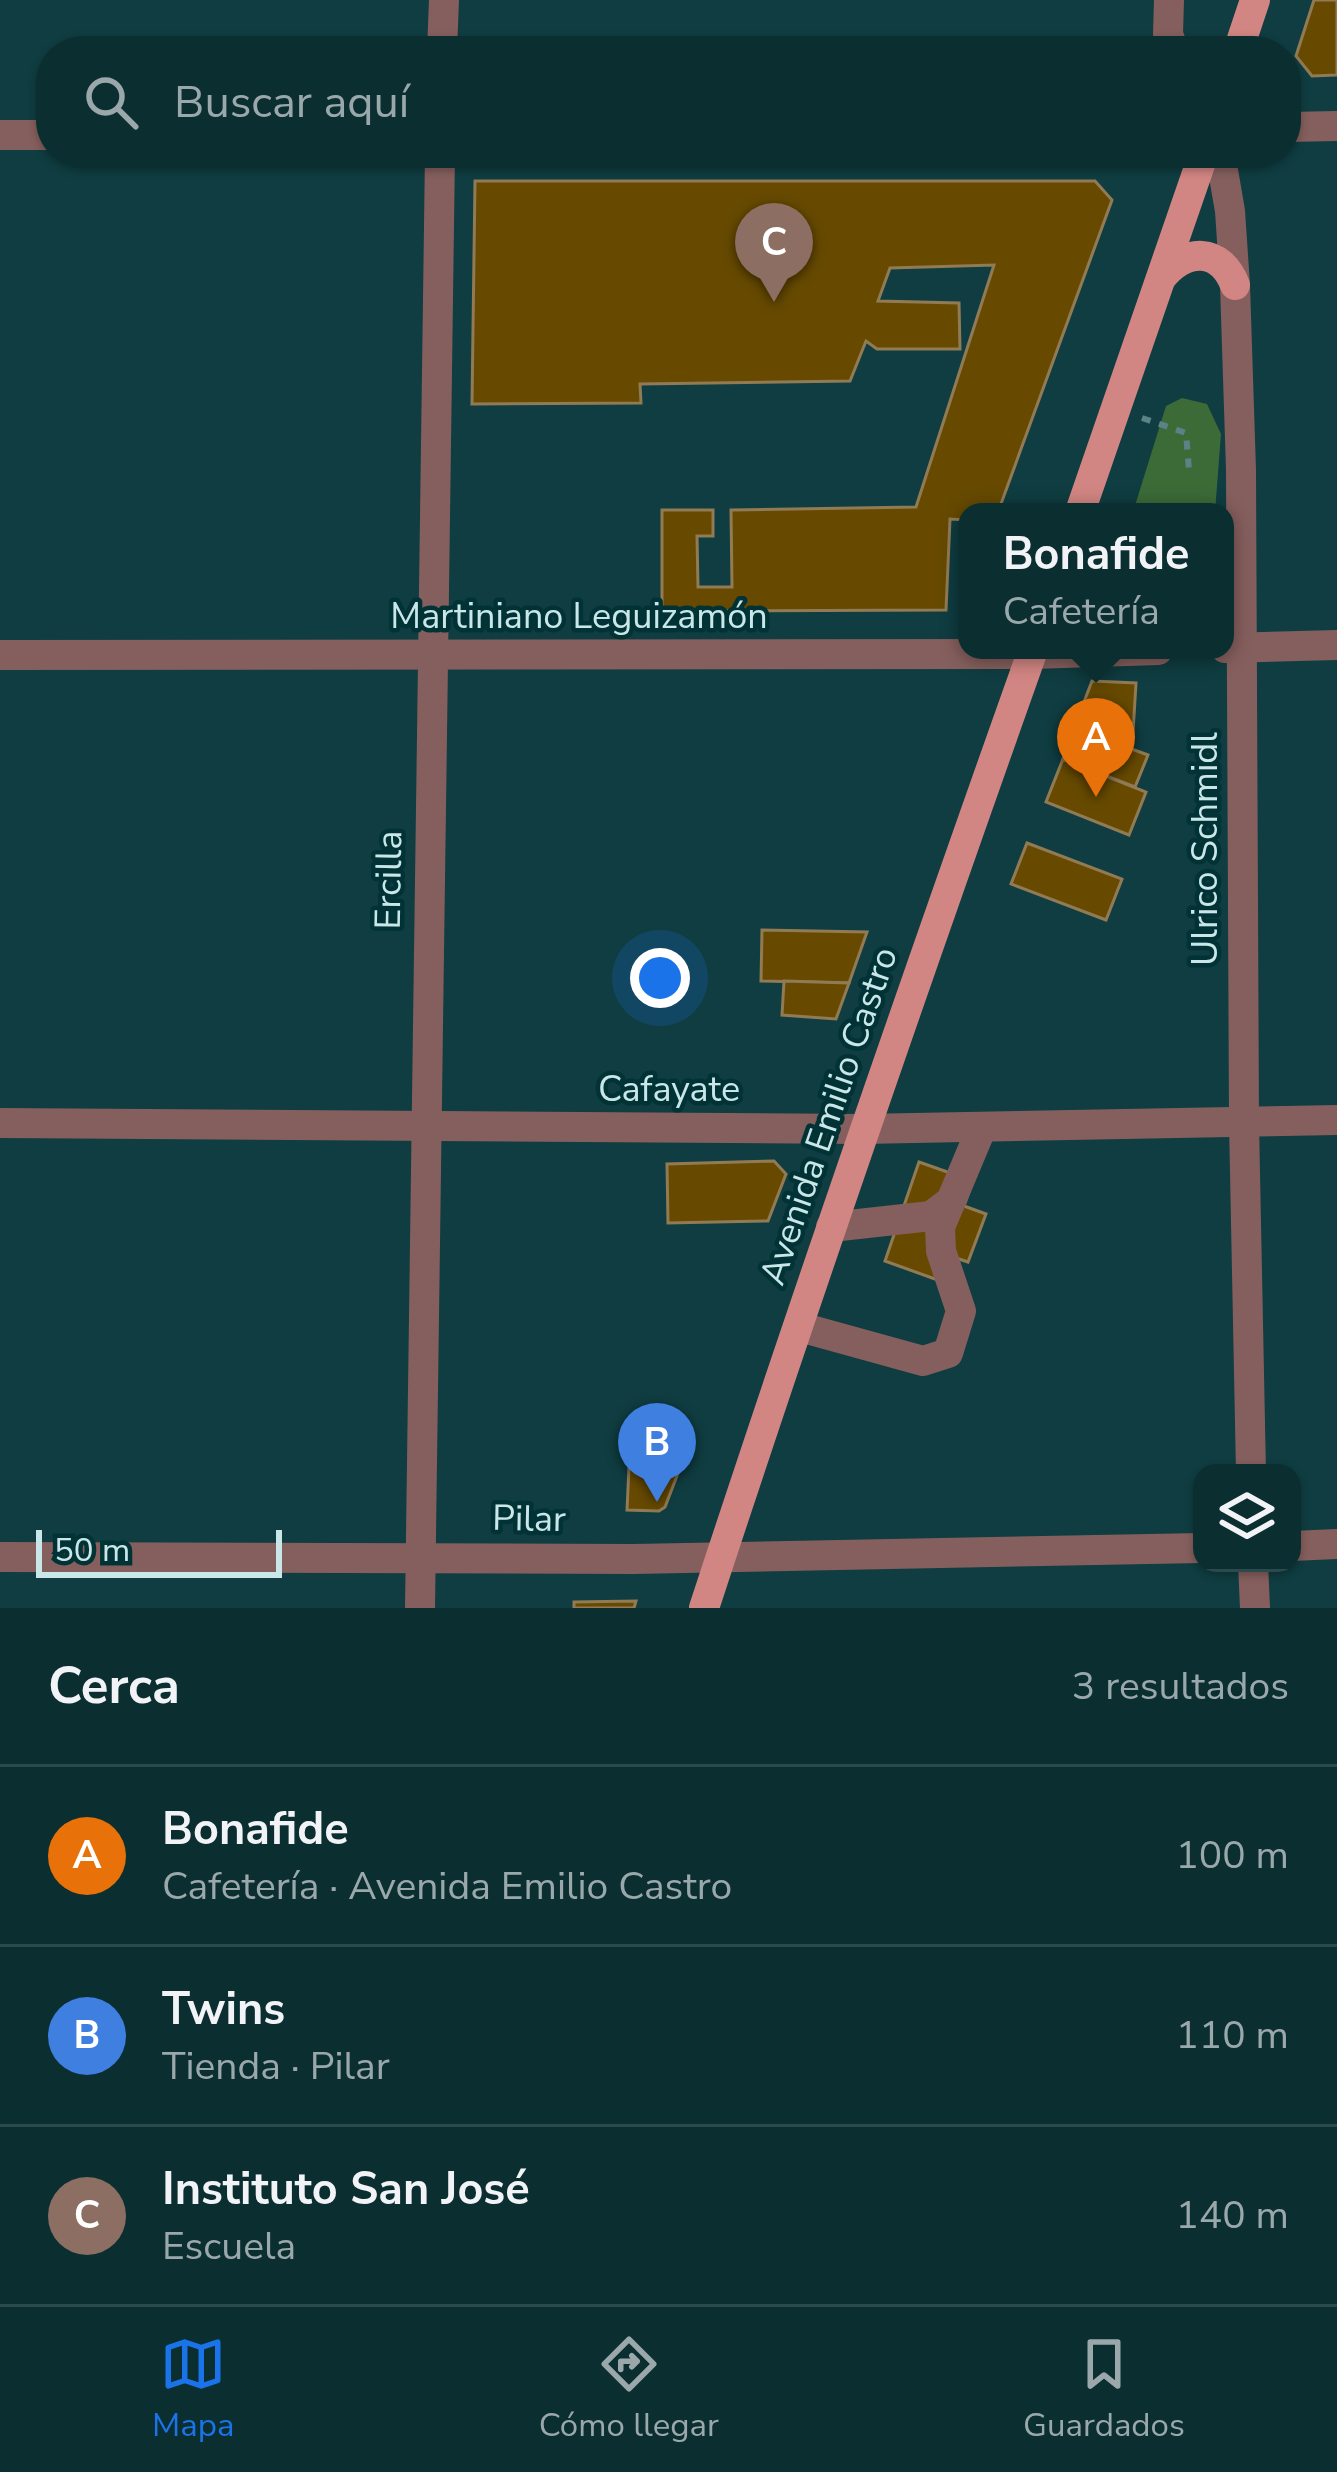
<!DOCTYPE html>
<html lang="es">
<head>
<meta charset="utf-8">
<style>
  body { margin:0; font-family:"Nunito Sans",sans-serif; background:#193a3d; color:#f1f3f6 }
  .controls { position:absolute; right:36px; bottom:36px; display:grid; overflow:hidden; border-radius:24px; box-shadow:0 3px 9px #0004 }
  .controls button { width:108px; height:108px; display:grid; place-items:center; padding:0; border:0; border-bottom:3px solid #2b4a4d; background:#0b2e31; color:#f1f3f6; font:60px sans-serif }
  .scale { position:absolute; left:36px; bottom:30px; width:246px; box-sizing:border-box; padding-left:12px; border:6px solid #c9e6e8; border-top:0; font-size:33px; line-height:42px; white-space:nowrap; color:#c9e6e8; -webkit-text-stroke:9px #013336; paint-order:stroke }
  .you { position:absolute; left:660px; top:978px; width:42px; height:42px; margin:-30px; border:9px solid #fff; border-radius:50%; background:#1a73e8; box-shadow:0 0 0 18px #1a73e833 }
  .badge { display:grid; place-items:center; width:78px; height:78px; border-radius:50%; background:#1a73e8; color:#fff; font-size:39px; font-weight:700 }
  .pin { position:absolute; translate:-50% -99px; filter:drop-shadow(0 3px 6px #0008) }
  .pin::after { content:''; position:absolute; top:63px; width:42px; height:36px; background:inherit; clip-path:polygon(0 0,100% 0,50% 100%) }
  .popup { position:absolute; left:958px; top:503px; width:276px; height:156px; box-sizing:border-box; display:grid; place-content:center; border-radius:24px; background:#0b2e31; filter:drop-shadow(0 3px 9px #0005); font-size:39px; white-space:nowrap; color:#9aa8ab }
  .popup b { font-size:45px; color:#f1f3f6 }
  .popup::after { content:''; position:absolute; left:50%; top:100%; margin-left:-24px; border:24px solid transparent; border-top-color:#0b2e31 }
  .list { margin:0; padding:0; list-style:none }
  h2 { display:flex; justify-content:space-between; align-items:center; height:156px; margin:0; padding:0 48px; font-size:51px }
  h2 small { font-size:39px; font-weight:400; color:#9aa8ab }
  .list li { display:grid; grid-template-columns:78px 1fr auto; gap:36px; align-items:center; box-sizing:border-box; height:180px; padding:0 48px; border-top:3px solid #2b4a4d }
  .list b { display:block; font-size:45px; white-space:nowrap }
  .list p { margin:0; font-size:39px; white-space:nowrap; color:#9aa8ab }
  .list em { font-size:39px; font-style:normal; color:#9aa8ab }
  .icon { flex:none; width:66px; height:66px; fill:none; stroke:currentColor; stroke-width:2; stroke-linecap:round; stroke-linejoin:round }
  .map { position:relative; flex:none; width:1337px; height:1608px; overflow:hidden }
  .search { position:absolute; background:#0b2e31; box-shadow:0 3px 9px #0004; left:36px; right:36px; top:36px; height:132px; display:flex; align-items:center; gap:30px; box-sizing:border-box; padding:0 42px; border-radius:48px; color:#9aa8ab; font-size:45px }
  .sheet { height:696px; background:#0b2e31 }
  nav { display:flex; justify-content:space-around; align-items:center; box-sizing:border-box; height:168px; border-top:3px solid #2b4a4d; background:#0b2e31; font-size:33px; color:#9aa8ab }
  nav a { display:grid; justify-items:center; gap:6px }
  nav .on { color:#1a73e8 }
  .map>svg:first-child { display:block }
</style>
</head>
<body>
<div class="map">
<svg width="1337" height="1608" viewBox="0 0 1337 1608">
  <rect width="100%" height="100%" fill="#0f3d41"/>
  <path fill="#3c6b38" d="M1182,398L1207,404L1221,434L1215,512H1133L1166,406Z"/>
  <g fill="#674a00" stroke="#917b54" stroke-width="3">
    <path d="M1314,0H1337V75L1312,76L1296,56Z"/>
    <path d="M475,181H1095L1112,200L998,512H967V520L950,519L946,610L662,611V510H713V536H697L698,587H732L731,510L916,507L994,265L890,268L878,301L959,303L960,349H877L866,341L850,381L640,384L641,403L472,404Z"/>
    <path d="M1092,681L1136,683L1132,749L1074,728Z"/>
    <path d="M1074,728L1148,755L1135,787L1063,759Z"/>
    <path d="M1063,759L1146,792L1129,835L1046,802Z"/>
    <path d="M1027,843L1122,879L1106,920L1011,884Z"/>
    <path d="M762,930L867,932L849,983L761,981Z"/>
    <path d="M784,981L849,983L836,1019L782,1015Z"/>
    <path d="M774,1161L786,1174L768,1221L668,1223L667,1164Z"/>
    <path d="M919,1162L973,1181L964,1206L986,1214L968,1262L944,1254L935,1279L885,1261Z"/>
    <path d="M629,1467L680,1468L665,1507L659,1511L627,1510Z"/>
    <path d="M636,1601L634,1608H574V1602Z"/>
  </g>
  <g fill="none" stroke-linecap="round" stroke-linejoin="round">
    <path stroke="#5b8285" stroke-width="6" stroke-dasharray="9 9" stroke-linecap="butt" d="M1142,418L1186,433L1189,470"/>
    <g stroke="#855f5d" stroke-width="30">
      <path d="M1169,0L1168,34L1174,51"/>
      <path d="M442,51L444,0"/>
      <path d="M1286,127L1337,126"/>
      <path d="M0,135H51"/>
      <path d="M1220,153L1230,211L1235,285L1241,470L1244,1122L1251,1473"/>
      <path d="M1225,648L1337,645"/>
      <path d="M0,655L1032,654L1158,650"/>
      <path d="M0,1123L862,1129L1337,1120"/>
      <path d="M831,1227L931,1216L951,1201L982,1127"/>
      <path d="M800,1327L923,1361L948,1353L961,1311L941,1251L940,1227L951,1201"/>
      <path d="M1292,1546L1337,1544"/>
      <path d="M0,1557L633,1559L1202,1548"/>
      <path d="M1253,1563L1255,1608"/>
      <path d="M420,1608L440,153"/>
    </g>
    <g stroke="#d28683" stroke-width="30">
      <path d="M1238,51L1255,0"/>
      <path d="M1162,277C1186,248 1220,247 1235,285"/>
      <path d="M1080,512L1204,153"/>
      <path d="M704,1608C809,1287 920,968 1033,650"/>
    </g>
  </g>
  <g text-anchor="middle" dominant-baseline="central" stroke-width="9" stroke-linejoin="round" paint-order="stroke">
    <g font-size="36" fill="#c9e6e8" stroke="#013336">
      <text x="579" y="616">Martiniano Leguizamón</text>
      <text transform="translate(1205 849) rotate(-90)">Ulrico Schmidl</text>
      <text transform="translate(389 880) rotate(-89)">Ercilla</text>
      <text x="669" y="1089">Cafayate</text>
      <text transform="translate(829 1116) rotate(-71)">Avenida Emilio Castro</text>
      <text transform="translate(529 1519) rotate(1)">Pilar</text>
    </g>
  </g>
</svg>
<div class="controls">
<button><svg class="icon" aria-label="layers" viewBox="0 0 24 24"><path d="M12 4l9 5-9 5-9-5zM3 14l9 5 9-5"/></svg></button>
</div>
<div class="scale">50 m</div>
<div class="you"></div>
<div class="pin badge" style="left:1096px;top:797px;background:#e8710a">A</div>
<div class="popup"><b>Bonafide</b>Cafetería</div>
<div class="pin badge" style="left:657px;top:1502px;background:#3f7fe0">B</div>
<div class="pin badge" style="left:774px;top:302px;background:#8d6e63">C</div>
<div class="search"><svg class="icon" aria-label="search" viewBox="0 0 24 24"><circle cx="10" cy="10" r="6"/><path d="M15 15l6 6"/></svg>Buscar aquí</div>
</div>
<section class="sheet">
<h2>Cerca<small>3 resultados</small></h2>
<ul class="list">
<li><span class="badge" style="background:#e8710a">A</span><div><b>Bonafide</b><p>Cafetería · Avenida Emilio Castro</p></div><em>100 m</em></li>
<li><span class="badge" style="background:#3f7fe0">B</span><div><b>Twins</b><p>Tienda · Pilar</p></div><em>110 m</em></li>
<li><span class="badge" style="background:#8d6e63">C</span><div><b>Instituto San José</b><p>Escuela</p></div><em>140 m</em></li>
</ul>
</section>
<nav>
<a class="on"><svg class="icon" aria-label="map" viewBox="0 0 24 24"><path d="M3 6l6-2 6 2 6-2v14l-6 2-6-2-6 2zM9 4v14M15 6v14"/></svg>Mapa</a>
<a><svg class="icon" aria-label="directions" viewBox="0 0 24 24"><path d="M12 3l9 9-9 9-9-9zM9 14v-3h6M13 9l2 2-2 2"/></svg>Cómo llegar</a>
<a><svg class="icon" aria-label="saved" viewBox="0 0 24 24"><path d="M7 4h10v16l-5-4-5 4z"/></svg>Guardados</a>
</nav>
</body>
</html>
